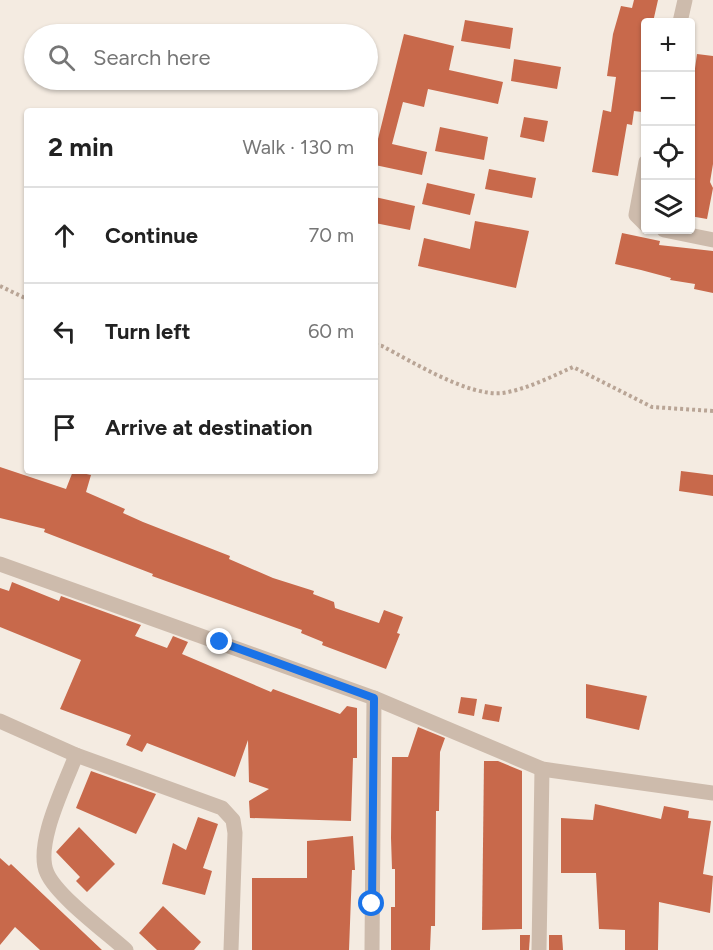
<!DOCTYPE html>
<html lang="en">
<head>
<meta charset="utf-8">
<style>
  body { margin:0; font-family:Figtree,sans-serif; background:#f2f2f2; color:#222 }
  .controls { position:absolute; right:18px; top:18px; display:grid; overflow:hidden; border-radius:6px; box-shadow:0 2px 4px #0004 }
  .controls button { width:54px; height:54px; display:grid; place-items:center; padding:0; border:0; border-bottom:2px solid #e0e0e0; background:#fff; color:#222; font:30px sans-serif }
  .stop { position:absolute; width:18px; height:18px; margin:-14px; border:4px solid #1a73e8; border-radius:50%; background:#fff }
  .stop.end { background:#1a73e8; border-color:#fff; box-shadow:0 2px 6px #0008 }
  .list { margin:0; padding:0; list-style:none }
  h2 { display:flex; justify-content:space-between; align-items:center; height:78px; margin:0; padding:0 24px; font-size:26px }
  h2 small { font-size:20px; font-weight:400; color:#767676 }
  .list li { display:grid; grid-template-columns:39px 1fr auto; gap:18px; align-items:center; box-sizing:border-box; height:96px; padding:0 24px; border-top:2px solid #e0e0e0 }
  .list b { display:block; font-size:22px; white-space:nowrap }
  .list em { font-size:20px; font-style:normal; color:#767676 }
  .icon { flex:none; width:33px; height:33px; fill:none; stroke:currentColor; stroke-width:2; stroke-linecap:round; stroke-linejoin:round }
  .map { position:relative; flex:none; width:713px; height:950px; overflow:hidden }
  .search { position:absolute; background:#fff; box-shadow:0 2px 4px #0004; left:24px; top:24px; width:354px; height:66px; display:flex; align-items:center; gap:15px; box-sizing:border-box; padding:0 21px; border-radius:33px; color:#767676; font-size:22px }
  .panel { position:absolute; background:#fff; box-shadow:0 2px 4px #0004; left:24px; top:108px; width:354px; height:366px; border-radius:6px }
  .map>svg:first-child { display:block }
</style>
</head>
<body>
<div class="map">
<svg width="713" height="950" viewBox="0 0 713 950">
  <rect width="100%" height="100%" fill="#f4ebe1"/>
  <g fill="#c8694b">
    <path d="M634,0H658L653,22H645V71L642,92L645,93L642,112L634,111L632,125L627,124L618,176L592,172L603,110L611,112L616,77L607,76L613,34L621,6L632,8Z"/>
    <path d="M465,20L513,28L510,49L461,41Z"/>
    <path d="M404,34L454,46L449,70L503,82L498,104L428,89L424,107L403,102L392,144L427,152L422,175L375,165L377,143Z"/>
    <path d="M697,54L713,56V164L710,182L713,188L707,219L690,216L692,90Z"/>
    <path d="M514,59L561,67L557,89L511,81Z"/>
    <path d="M524,117L548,121L544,142L520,137Z"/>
    <path d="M440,127L488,137L484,160L435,151Z"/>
    <path d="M489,169L536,178L532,198L485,189Z"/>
    <path d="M427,183L475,194L470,215L422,204Z"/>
    <path d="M375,197L415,206L410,230L375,223Z"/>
    <path d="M475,221L529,231L516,288L418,266L424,238L470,249Z"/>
    <path d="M622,233L660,241L659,245L713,251V293L694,289L695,284L670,280L671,278L641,270L615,264Z"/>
    <path d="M0,467L66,489L73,471L91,475L86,492L125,509L123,513L143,522L230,556L229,559L273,578L314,591L313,594L334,602L335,608L379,623L384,610L403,617L397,633L400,634L386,669L322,645L323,642L301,633L302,630L152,576L153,574L44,532L45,529L0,518Z"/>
    <path d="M681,471L713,475V496L679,491Z"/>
    <path d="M12,582L59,601L61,596L141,625L135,636L167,648L173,636L188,642L182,654L271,692L273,689L340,714L347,706L357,708V758H353L351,821L250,818L249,801L269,789L249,782L248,740L235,777L147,743L142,752L126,745L131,735L60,709L81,660L0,627V588L9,591Z"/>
    <path d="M586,684L647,696L639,730L586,718Z"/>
    <path d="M461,697L477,699L474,716L458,713Z"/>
    <path d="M485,704L502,707L499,722L482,719Z"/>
    <path d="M418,727L445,738L440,752L439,811H436L435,926H431L430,950H391V907H395V869H392L391,838L392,757H408Z"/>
    <path d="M484,761H498L522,771V929L482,930Z"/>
    <path d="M91,771L156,794L136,834L76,808Z"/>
    <path d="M595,804L661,819L664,806L689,811L688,818L711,821L703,874L713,876L710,913L659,902L658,950H625V930L599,929L596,873H561V818L593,820Z"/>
    <path d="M198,817L218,824L203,868L212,871L205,895L162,884L173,843L186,850Z"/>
    <path d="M79,827L115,864L87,892L76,881L80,877L56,852Z"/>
    <path d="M353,836L355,870H352L349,950H252V878H307V841Z"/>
    <path d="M0,858L9,866L11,864L102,950H40L15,927L0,945Z"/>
    <path d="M163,906L201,942L194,950H157L139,933Z"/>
    <path d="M520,935H530L529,950H520Z"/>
    <path d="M549,935H562L563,950H549Z"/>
  </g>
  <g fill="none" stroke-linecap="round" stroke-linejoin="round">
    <g stroke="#b9a596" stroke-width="4" stroke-dasharray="3 3" stroke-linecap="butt">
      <path d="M0,286L27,299"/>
      <path d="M375,345L382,346C413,362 469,397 503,393C527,389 551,377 573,367L652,407L713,411"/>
    </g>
    <g stroke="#cdbbac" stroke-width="15">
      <path d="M680,22L685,0"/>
      <path d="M646,162L636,215L646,225"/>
      <path d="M664,230L713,240"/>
      <path d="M0,564L374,698L542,769L713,793"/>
      <path d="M0,721L76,755L222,808L233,820L235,833L231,950"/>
      <path d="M76,755C66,783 34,844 47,873C57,896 106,932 126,950"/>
      <path d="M372,950L374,698"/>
      <path d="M539,950L542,769"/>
    </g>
  </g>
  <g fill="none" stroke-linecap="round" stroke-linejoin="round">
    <path stroke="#1a73e8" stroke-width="8" d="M220,642L374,698L372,904"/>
  </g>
</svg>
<div class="controls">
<button>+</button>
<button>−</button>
<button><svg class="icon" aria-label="locate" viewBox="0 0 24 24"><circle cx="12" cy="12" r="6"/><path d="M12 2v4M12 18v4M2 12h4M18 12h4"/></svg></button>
<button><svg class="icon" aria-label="layers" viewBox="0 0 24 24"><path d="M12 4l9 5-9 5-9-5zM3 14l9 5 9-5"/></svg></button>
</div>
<div class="stop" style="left:372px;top:904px"></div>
<div class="stop end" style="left:220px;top:642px"></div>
<div class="search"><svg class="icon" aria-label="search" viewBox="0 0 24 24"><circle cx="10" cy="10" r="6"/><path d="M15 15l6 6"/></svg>Search here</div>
<section class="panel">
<h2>2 min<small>Walk · 130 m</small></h2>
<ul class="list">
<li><svg class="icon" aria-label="ahead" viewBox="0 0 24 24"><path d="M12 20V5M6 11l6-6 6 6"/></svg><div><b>Continue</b></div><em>70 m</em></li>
<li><svg class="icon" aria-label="left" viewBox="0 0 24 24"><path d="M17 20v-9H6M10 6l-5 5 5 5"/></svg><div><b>Turn left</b></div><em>60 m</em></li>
<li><svg class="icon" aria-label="arrive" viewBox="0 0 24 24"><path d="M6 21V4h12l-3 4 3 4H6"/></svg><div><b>Arrive at destination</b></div></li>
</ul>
</section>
</div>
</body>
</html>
